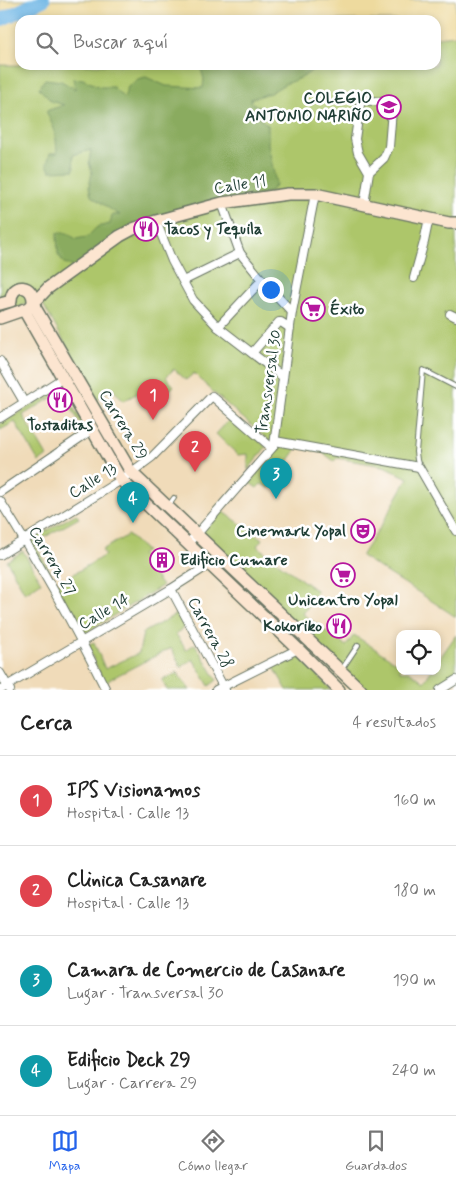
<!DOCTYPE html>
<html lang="es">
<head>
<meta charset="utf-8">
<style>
  body { margin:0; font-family:Mynerve,sans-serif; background:#f2f2f2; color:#222 }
  .controls { position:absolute; right:15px; bottom:15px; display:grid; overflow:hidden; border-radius:10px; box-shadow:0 2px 8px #0003 }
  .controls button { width:45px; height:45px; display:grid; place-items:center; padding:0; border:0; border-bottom:1px solid #e0e0e0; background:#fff; color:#222; font:25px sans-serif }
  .you { position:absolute; left:270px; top:289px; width:18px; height:18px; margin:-12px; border:4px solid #fff; border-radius:50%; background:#1a73e8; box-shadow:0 0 0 8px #1a73e833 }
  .badge { display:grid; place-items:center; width:32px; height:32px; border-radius:50%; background:#2563eb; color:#fff; font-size:16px; font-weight:700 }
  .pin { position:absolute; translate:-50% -41px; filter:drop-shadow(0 1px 2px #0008) }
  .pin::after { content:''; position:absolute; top:26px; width:18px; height:15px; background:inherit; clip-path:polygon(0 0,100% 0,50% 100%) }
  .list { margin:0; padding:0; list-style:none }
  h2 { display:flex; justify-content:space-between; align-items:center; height:65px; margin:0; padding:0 20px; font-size:21px }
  h2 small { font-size:16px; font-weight:400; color:#767676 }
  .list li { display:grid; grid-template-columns:32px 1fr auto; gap:15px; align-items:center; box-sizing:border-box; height:90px; padding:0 20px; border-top:1px solid #e0e0e0 }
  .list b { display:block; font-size:19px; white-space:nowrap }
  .list p { margin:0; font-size:16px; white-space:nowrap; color:#767676 }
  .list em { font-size:16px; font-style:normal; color:#767676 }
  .icon { flex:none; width:28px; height:28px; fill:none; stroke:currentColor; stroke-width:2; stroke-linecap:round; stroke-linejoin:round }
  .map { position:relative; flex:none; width:456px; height:690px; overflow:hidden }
  .search { position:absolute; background:#fff; box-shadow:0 2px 8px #0003; left:15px; right:15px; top:15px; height:55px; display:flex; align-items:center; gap:12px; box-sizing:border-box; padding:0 18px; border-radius:15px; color:#767676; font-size:19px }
  .sheet { height:425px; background:#fff }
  nav { display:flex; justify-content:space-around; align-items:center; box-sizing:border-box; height:70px; border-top:1px solid #e0e0e0; background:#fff; font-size:14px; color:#767676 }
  nav a { display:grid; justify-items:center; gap:2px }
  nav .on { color:#2563eb }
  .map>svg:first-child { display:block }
</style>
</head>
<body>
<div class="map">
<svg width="456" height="690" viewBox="0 0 456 690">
  <rect width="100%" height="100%" fill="#fff"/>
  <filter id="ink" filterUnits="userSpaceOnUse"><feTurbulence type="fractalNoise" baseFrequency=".02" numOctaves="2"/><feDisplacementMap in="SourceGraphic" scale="10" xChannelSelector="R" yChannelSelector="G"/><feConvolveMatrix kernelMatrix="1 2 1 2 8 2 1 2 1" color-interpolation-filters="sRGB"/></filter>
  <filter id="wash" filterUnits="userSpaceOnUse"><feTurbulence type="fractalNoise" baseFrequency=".0096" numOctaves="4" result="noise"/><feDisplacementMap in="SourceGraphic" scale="20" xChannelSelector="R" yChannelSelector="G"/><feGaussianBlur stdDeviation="1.12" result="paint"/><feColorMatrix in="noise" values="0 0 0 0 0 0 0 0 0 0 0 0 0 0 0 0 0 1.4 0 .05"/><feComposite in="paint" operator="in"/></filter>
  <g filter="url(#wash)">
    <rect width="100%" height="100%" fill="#f0dbb9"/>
    <g fill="#adc66b" stroke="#668250">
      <path d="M456,35V617L418,592L361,556L381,526L408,478L384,466L337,458L334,461L322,452L298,447L270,488L261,484L257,488L247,481L274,445L213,392L194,373L186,380L174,369L166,377L174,386L163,396L153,385L123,401L112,388L97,400L40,299L0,314V65H436V37Z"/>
      <path d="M61,388L87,429L85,431L61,392L23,415L47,456L39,462L15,422L0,430V424Z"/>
      <path d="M232,417L266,447L248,470V454L238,455L216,434Z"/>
      <path d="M221,510L262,539L257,546L273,559L317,591L303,614L346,646L354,635L400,665V671H409L424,682L431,671H437V662L456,635V673L429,690H367L353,679L199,534Z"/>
      <path d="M76,514L79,518L34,543L57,584L105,555L102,550L128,535L146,551L141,555L157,573L154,575L162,586L82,635L29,541Z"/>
      <path d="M23,551L41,582L25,593L7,561Z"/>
      <path d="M178,613L186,625L176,634L186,650L195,644L217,680L209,686L193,659L181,667L171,648L110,679L105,685L87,645L94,642L105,669L139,653L143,633Z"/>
      <path d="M295,652L331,689L328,690H287L272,664Z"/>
      <path d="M177,673L190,690H167L162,680Z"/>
    </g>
    <path fill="#8aab5f" stroke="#54744a" d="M200,65H319L303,77L285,84L270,93L251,99V102L259,107V118L268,125V144L276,184L270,192L155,218L76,268L64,263L58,254L57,233H67L76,239L87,237L97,227L110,224L112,215H120C110,210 101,202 91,196L89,187L92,173L89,162L91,150L73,155L74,170L50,171L47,164L50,153H57C56,135 55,127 46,111L64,105L51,101L39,88L45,79L61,81L75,89L73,78L83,79L100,87H113L124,98L128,87L138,79L146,77L166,86L203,88L204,79Z"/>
    <path fill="#eeda9e" stroke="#868c69" d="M0,0H456V35L436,37V20H20V65H0Z"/>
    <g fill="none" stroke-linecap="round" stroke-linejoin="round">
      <path stroke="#6db5e4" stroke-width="14" d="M0,20L43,0"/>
    </g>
  </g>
  <g filter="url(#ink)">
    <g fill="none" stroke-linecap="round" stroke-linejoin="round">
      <g stroke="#687463" stroke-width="6">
        <g id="service">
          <path d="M419,467L417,460L416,452L423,370L456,387"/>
          <path d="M169,505L174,498"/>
          <path d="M342,669L358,645"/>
        </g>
      </g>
      <g stroke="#687463" stroke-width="10">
        <g id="minor">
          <path d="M222,203L240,253L262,280L292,312"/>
          <path d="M364,205L369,172L358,153L355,139L360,105L361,101L364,100L389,103L391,105L392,110L389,147L384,158L369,172"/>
          <path d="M156,221L172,261L193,300L218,327L283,377"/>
          <path d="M414,278L424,242L429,218"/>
          <path d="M183,281L240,253"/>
          <path d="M450,314L456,317"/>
          <path d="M218,327L262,280"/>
          <path d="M252,353L279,322H281L290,328"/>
          <path d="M0,361L24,402"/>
          <path d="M0,418L63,378"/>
          <path d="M275,441L419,467L456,531"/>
          <path d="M0,492L93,429"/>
          <path d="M0,501C39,562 74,625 106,690"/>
          <path d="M188,543L197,534L272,448L274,445L292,312L315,194"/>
          <path d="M0,555L121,480L152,457L212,396L272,448"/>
          <path d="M171,589L225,690"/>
          <path d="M0,673L10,690"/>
          <path d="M0,690L171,589L221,557"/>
          <path d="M216,690L298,649"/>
          <path d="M440,690L456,680"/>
        </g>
      </g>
      <g stroke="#687463" stroke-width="14">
        <g id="secondary">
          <path d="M0,304L11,301C11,282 35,283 33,304"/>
          <path d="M33,304L131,472L361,690"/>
          <path d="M24,310L121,480L298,649L339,690"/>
          <path d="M0,318L29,308L48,288L120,236L133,229L156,221L222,203L288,194H315L449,223H456"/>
        </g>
      </g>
      <use href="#service" stroke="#fff" stroke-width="4"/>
      <use href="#minor" stroke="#fff" stroke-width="8"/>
      <use href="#secondary" stroke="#fce5d0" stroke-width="11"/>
    </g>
  </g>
  <defs>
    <g id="school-ring" transform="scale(1.25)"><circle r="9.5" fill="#fff" stroke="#b5179e" stroke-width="1.5"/><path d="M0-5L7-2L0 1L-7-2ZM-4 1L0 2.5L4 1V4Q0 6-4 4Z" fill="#b5179e"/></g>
    <g id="restaurant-ring" transform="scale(1.25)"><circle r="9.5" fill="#fff" stroke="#b5179e" stroke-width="1.5"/><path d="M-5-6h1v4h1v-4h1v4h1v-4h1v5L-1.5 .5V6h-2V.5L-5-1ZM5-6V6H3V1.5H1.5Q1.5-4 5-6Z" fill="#b5179e"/></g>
    <g id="supermarket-ring" transform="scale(1.25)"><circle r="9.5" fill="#fff" stroke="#b5179e" stroke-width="1.5"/><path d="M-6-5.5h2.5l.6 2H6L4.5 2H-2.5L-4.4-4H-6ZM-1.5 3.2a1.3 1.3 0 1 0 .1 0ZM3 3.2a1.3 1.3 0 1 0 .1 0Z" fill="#b5179e"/></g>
    <g id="theatre-ring" transform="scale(1.25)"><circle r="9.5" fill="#fff" stroke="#b5179e" stroke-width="1.5"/><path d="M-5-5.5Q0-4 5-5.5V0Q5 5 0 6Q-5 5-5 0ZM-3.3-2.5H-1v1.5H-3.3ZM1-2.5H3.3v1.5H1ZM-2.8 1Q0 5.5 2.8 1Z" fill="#b5179e"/></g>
    <g id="building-ring" transform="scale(1.25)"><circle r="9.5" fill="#fff" stroke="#b5179e" stroke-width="1.5"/><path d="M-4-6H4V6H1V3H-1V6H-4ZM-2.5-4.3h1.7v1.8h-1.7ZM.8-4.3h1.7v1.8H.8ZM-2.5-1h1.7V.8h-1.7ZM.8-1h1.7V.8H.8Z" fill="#b5179e"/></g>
  </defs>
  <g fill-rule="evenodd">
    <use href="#school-ring" x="389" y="107"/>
    <use href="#restaurant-ring" x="146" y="229"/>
    <use href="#supermarket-ring" x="313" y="309"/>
    <use href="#restaurant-ring" x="60" y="400"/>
    <use href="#theatre-ring" x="363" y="531"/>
    <use href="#building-ring" x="162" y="560"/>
    <use href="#supermarket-ring" x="343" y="575"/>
    <use href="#restaurant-ring" x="339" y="626"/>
  </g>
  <g text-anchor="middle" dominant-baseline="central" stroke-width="5" stroke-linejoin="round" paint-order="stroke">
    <g font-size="16" font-weight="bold" fill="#1f3d34" stroke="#fff" text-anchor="end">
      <text x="372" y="98">COLEGIO<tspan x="372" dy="18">ANTONIO NARIÑO</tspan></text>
      <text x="164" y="229" text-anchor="start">Tacos y Tequila</text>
      <text x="330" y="309" text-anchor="start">Éxito</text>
      <text x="60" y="425" text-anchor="middle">Tostaditas</text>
      <text x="346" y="531">Cinemark Yopal</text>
      <text x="180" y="560" text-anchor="start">Edificio Cumare</text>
      <text x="343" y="600" text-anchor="middle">Unicentro Yopal</text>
      <text x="322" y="626">Kokoriko</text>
    </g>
    <g font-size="16" fill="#1f3d34" stroke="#fff">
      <text transform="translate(240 185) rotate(-9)">Calle 11</text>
      <text transform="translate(269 382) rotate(-82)">Transversal 30</text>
      <text transform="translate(123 425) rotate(59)">Carrera 29</text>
      <text transform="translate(93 481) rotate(-32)">Calle 13</text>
      <text transform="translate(52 561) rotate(60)">Carrera 27</text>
      <text transform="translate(104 612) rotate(-30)">Calle 14</text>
      <text transform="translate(210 633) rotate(62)">Carrera 28</text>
    </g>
  </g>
</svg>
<div class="controls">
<button><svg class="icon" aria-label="locate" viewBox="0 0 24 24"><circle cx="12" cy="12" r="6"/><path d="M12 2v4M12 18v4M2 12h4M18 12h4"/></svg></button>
</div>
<div class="you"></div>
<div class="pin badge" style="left:153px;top:420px;background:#e0444e">1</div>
<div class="pin badge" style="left:195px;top:472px;background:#e0444e">2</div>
<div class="pin badge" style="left:276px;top:499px;background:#0f9aa8">3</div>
<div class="pin badge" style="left:133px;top:523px;background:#0f9aa8">4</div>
<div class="search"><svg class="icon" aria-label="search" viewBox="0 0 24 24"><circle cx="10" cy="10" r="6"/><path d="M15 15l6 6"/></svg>Buscar aquí</div>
</div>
<section class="sheet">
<h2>Cerca<small>4 resultados</small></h2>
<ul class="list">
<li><span class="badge" style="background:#e0444e">1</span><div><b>IPS Visionamos</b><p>Hospital · Calle 13</p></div><em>160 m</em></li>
<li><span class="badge" style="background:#e0444e">2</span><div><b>Clinica Casanare</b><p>Hospital · Calle 13</p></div><em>180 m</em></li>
<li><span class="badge" style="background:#0f9aa8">3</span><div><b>Camara de Comercio de Casanare</b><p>Lugar · Transversal 30</p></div><em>190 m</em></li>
<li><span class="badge" style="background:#0f9aa8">4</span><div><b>Edificio Deck 29</b><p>Lugar · Carrera 29</p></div><em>240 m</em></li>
</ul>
</section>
<nav>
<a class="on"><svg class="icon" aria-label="map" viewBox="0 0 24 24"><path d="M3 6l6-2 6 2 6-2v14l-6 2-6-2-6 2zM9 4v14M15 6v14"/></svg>Mapa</a>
<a><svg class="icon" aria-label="directions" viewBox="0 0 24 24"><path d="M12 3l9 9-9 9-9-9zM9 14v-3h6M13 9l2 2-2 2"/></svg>Cómo llegar</a>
<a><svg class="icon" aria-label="saved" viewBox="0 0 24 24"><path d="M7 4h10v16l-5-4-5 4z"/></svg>Guardados</a>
</nav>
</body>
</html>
